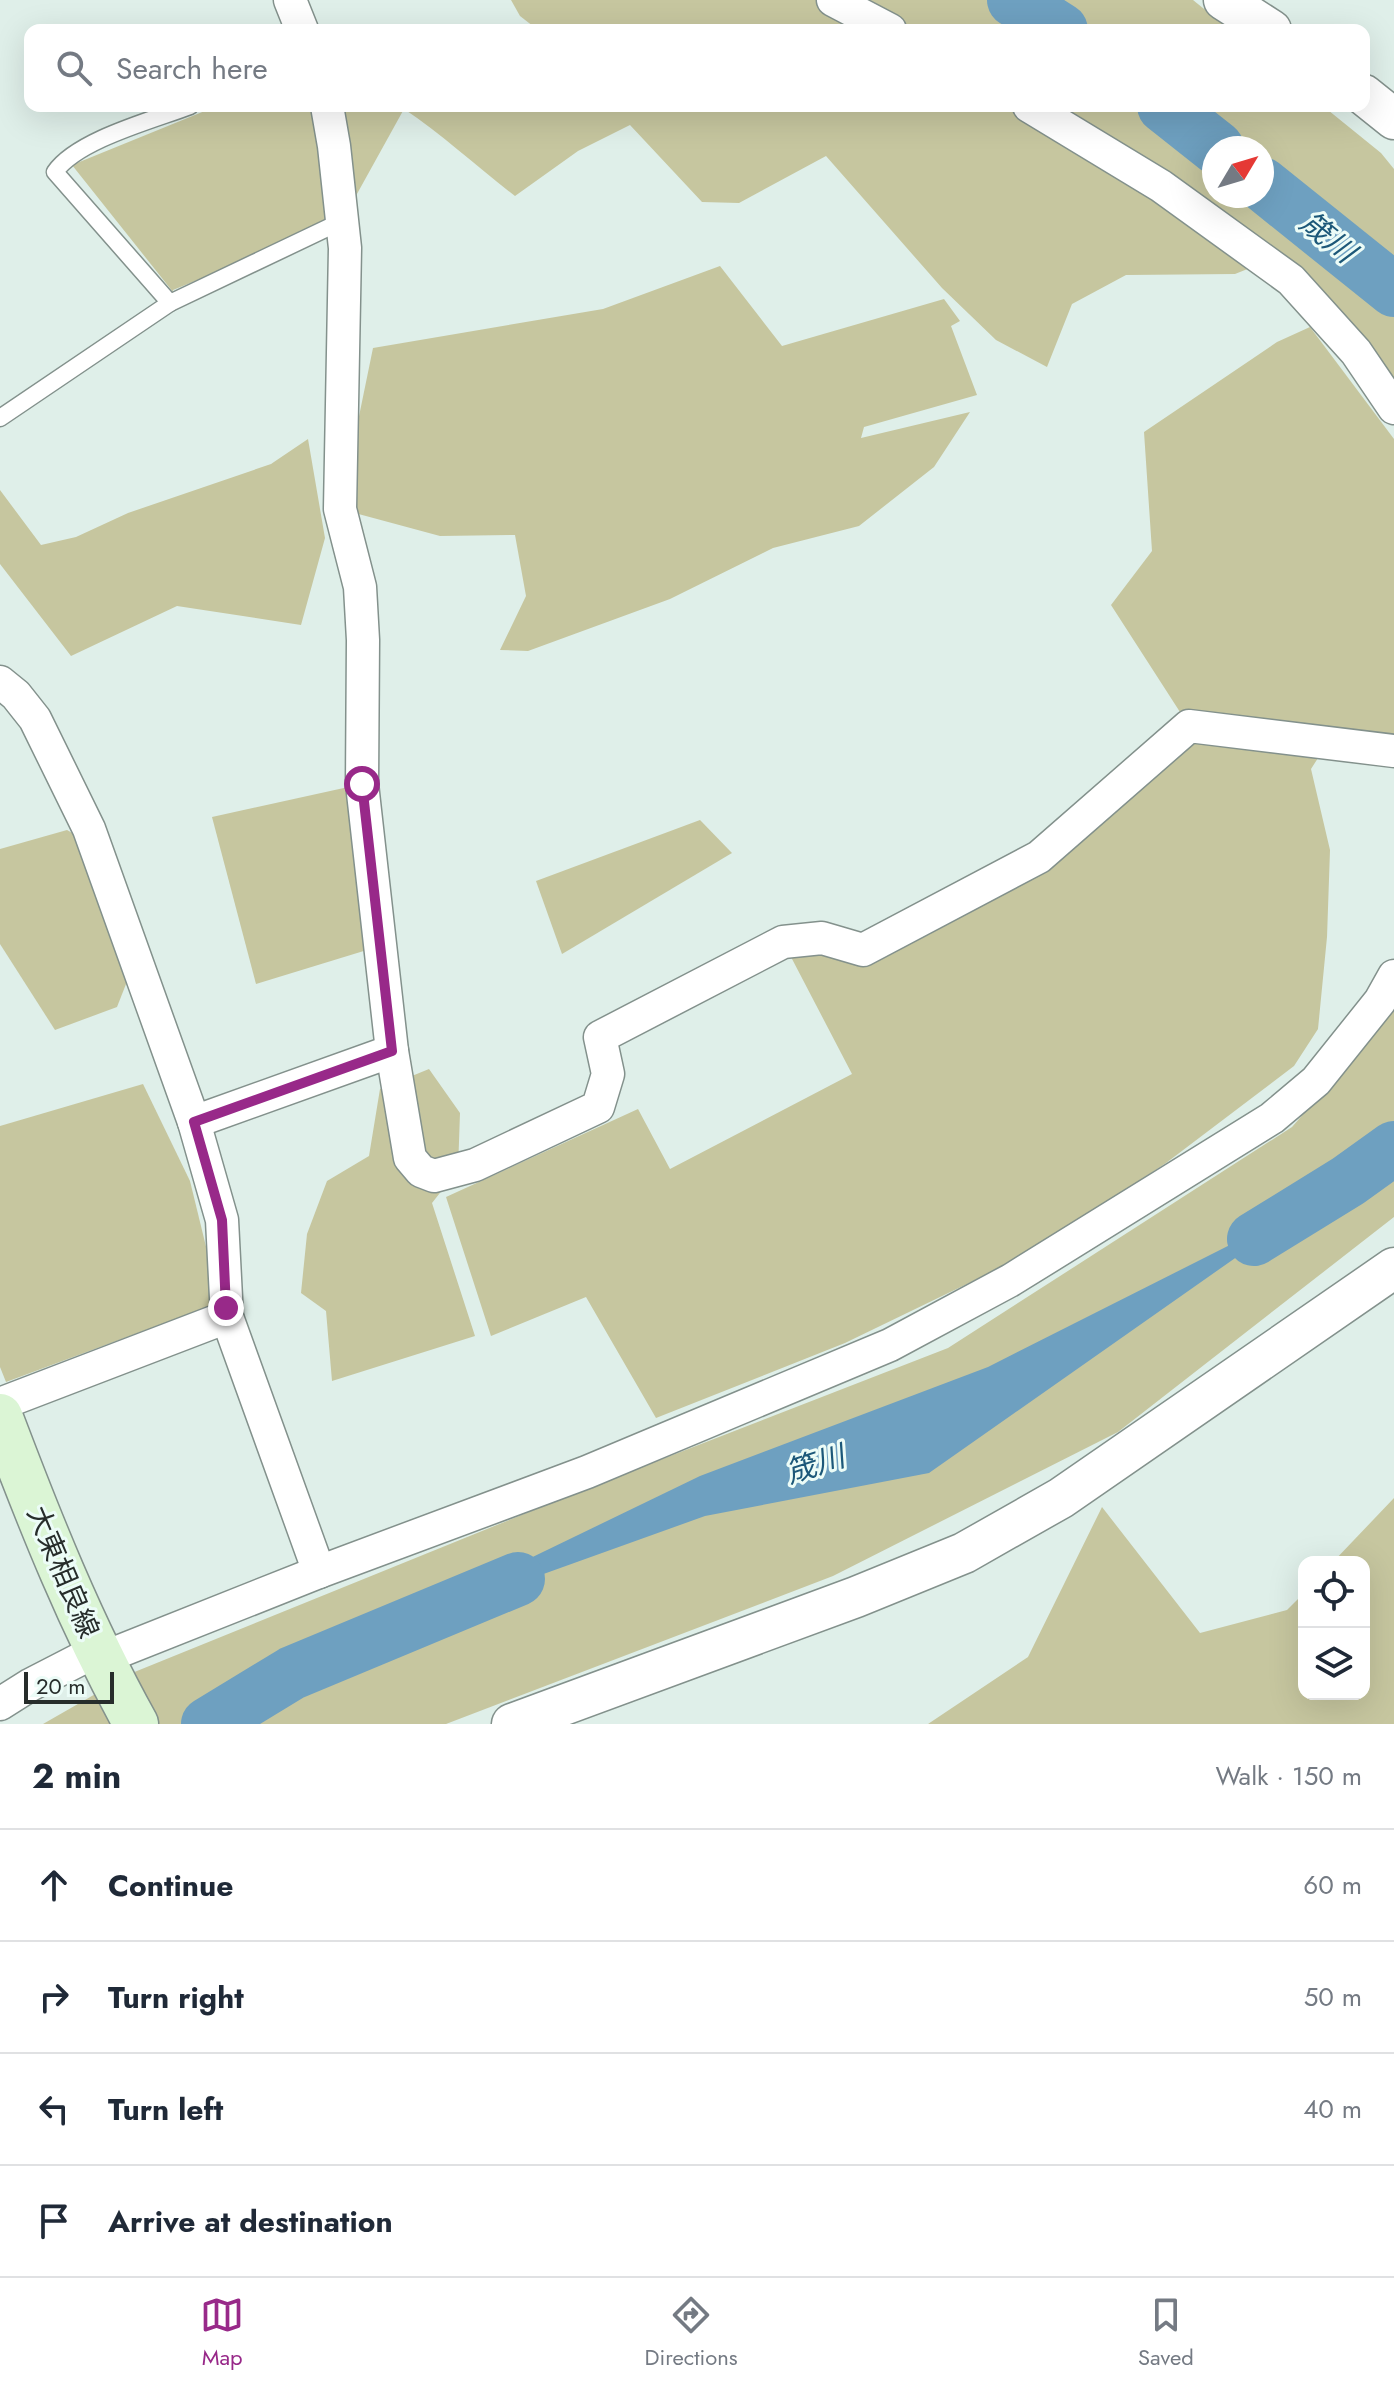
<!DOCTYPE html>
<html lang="en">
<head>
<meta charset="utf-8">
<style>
  body { margin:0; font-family:Jost,"Noto Sans JP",sans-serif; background:#f2f2f3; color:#1f2937 }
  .controls { position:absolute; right:24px; bottom:24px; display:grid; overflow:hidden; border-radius:16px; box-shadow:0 8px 32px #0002 }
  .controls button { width:72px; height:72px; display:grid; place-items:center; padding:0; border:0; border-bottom:2px solid #e0e1e3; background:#fff; color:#1f2937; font:40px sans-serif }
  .compass { position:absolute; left:1202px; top:136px; width:72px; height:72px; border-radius:50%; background:#fff; box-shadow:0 8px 32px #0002; rotate:52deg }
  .scale { position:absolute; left:24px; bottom:20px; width:90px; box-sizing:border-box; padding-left:8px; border:4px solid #272d2b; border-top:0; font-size:22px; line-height:28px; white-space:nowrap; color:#272d2b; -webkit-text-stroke:6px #ecfcf7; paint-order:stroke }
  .stop { position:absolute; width:24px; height:24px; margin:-18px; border:6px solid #982989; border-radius:50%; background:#fff }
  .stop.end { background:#982989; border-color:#fff; box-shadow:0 2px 8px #0008 }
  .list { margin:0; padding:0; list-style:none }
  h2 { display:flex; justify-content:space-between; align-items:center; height:104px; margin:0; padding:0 32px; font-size:34px }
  h2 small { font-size:26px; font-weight:400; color:#747a83 }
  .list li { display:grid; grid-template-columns:52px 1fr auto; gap:24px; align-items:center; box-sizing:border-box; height:112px; padding:0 32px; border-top:2px solid #e0e1e3 }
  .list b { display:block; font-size:30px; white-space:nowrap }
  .list em { font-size:26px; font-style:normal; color:#747a83 }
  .icon { flex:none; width:44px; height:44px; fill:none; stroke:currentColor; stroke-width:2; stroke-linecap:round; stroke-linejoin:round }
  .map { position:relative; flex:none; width:1394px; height:1724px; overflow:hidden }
  .search { position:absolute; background:#fff; box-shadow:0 8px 32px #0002; left:24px; right:24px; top:24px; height:88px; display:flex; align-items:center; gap:20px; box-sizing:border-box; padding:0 28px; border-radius:16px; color:#747a83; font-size:30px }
  .sheet { height:552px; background:#fff }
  nav { display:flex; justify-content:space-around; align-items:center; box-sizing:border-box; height:112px; border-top:2px solid #e0e1e3; background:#fff; font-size:22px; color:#747a83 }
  nav a { display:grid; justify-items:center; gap:4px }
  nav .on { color:#982989 }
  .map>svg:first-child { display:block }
</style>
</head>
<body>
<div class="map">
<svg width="1394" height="1724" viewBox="0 0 1394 1724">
  <rect width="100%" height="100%" fill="#dfefe9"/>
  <g fill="#c6c69f" fill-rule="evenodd">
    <path d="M511,0H1193L1230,30H538L520,16Z"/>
    <path d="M217,106H1323L1381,153L1394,169V391L1265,262L1235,274L1126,275L1072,304L1047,367L996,340L942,288L826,156L739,203L702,202L630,125L578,151L515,196C477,167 443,135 404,109L342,221L173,290V292L72,165ZM1214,148H1262V196H1214Z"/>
    <path d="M720,266L782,346L944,299L960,321L951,326L977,395L864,427L861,438L970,412L934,467L859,526L773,548L670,599L528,651L500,650L526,596L515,535L440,536L340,509L373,348L603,309Z"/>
    <path d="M1310,327L1394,439V744L1332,736L1311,769L1330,850L1327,937L1318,1029L1294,1066L1166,1163L1031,1253L845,1343L656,1418L586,1297L491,1336L446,1197L638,1109L670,1169L852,1074L791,957L863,950L1024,865L1189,726L1111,605L1152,551L1144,432L1277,342Z"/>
    <path d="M308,439L325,538L301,625L177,606L71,656L0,564V490L41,545L76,537L128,513L271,464Z"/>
    <path d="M362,784L380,946L256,984L212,817Z"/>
    <path d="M700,820L732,853L562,954L536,881Z"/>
    <path d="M67,830L81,838L128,979L117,1007L55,1030L0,944V849Z"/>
    <path d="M1394,1010V1217L1118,1432L833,1576L446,1724H43L132,1673L593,1486L948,1348L1292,1127Z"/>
    <path d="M429,1069L460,1113L458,1170L432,1203L475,1336L332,1381L326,1311L301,1293L307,1234L327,1181L369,1156L380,1089Z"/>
    <path d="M143,1084L190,1181L210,1263L213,1305L6,1382L0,1367V1126Z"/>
    <path d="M1394,1498V1724H928L1028,1657L1102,1507L1200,1633L1287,1610L1304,1593V1694H1364V1562H1333Z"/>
  </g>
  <path fill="#6ea0c0" d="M1315,1202L929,1473L705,1516L452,1607L514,1566L700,1476L988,1367Z"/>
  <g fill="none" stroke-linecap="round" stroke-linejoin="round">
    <g stroke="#6ea0c0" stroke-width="54">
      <path d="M1014,0L1061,30"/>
      <path d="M1164,106L1217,148"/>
      <path d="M1262,184L1394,290"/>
      <path d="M1254,1239L1348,1181L1394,1148"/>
      <path d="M208,1724L292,1673L518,1579"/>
    </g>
    <g stroke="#83918c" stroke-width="19">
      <g id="service">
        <path d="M190,106C153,120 77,140 55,172L170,303L342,221"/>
        <path d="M0,418L170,303"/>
      </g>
    </g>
    <g stroke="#83918c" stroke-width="35">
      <g id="minor">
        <path d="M290,0L302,30"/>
        <path d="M833,0L890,30"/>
        <path d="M327,106L334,146L345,248L340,509L360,587L363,640L362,784L392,1051L410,1158L421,1171L434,1176L475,1165L598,1107L608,1074L600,1037L783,942L822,938L863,950L1039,857L1189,726L1394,751"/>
        <path d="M1029,106L1161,186L1291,280L1356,352L1394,408"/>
        <path d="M0,682L16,695L35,719L89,829L194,1122L222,1220L227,1317L319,1572"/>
        <path d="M194,1122L392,1051"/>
        <path d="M0,1404L227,1317"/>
        <path d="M100,1659L319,1572L587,1472L890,1345L1011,1280L1272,1118L1316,1081L1380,1001L1394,976"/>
        <path d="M0,1704L30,1685L96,1651"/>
      </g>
    </g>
    <g stroke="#83918c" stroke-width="43">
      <g id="tertiary">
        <path d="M1224,0L1271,30"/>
        <path d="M1364,95L1394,119"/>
        <path d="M512,1724L856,1597L964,1553L1061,1498L1394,1268"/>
      </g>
    </g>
    <g stroke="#83918c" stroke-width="47">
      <path id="secondary" d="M0,1416C40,1522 81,1625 136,1724"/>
    </g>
    <use href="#service" stroke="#fff" stroke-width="16"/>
    <use href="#minor" stroke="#fff" stroke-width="32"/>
    <use href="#tertiary" stroke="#fff" stroke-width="40"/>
    <use href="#secondary" stroke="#dbf5d5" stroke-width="44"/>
  </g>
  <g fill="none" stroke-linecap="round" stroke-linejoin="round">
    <path stroke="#982989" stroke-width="10" d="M226,1308L222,1220L194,1122L392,1051L362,784"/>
  </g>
  <g text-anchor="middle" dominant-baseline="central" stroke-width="6" stroke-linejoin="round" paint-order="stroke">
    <g font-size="28" fill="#272d2b" stroke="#ecfcf7">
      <text transform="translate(63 1572) rotate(67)">大東相良線</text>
    </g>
    <g font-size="30" font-style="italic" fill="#1c5879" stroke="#ecfcf7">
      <text transform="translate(1328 237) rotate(39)">筬川</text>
      <text transform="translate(815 1464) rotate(-18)">筬川</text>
    </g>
  </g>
</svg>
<div class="controls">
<button><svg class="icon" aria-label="locate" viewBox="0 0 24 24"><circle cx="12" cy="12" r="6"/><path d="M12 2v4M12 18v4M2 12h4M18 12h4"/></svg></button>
<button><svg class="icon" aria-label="layers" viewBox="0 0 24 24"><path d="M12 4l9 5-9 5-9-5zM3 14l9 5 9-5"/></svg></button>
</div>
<svg class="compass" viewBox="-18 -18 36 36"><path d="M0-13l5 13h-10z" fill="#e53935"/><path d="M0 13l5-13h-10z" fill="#747a83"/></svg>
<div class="scale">20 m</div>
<div class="stop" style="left:362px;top:784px"></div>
<div class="stop end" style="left:226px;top:1308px"></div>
<div class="search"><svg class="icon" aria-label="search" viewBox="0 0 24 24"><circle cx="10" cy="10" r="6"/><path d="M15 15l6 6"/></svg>Search here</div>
</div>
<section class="sheet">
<h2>2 min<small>Walk · 150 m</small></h2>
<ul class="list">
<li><svg class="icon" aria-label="ahead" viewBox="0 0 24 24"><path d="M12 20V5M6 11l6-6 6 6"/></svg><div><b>Continue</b></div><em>60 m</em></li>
<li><svg class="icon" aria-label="right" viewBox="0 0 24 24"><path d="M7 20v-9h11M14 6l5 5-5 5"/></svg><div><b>Turn right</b></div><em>50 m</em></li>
<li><svg class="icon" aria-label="left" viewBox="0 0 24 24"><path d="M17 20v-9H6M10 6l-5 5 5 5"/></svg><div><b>Turn left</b></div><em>40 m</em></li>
<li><svg class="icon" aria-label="arrive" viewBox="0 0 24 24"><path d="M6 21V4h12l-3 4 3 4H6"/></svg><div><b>Arrive at destination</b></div></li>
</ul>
</section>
<nav>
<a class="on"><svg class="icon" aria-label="map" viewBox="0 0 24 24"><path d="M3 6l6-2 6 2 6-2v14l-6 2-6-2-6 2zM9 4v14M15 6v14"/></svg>Map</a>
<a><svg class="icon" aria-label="directions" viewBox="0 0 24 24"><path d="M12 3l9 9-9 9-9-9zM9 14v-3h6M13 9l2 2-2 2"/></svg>Directions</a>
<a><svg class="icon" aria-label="saved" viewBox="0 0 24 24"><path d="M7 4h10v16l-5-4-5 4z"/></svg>Saved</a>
</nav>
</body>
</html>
